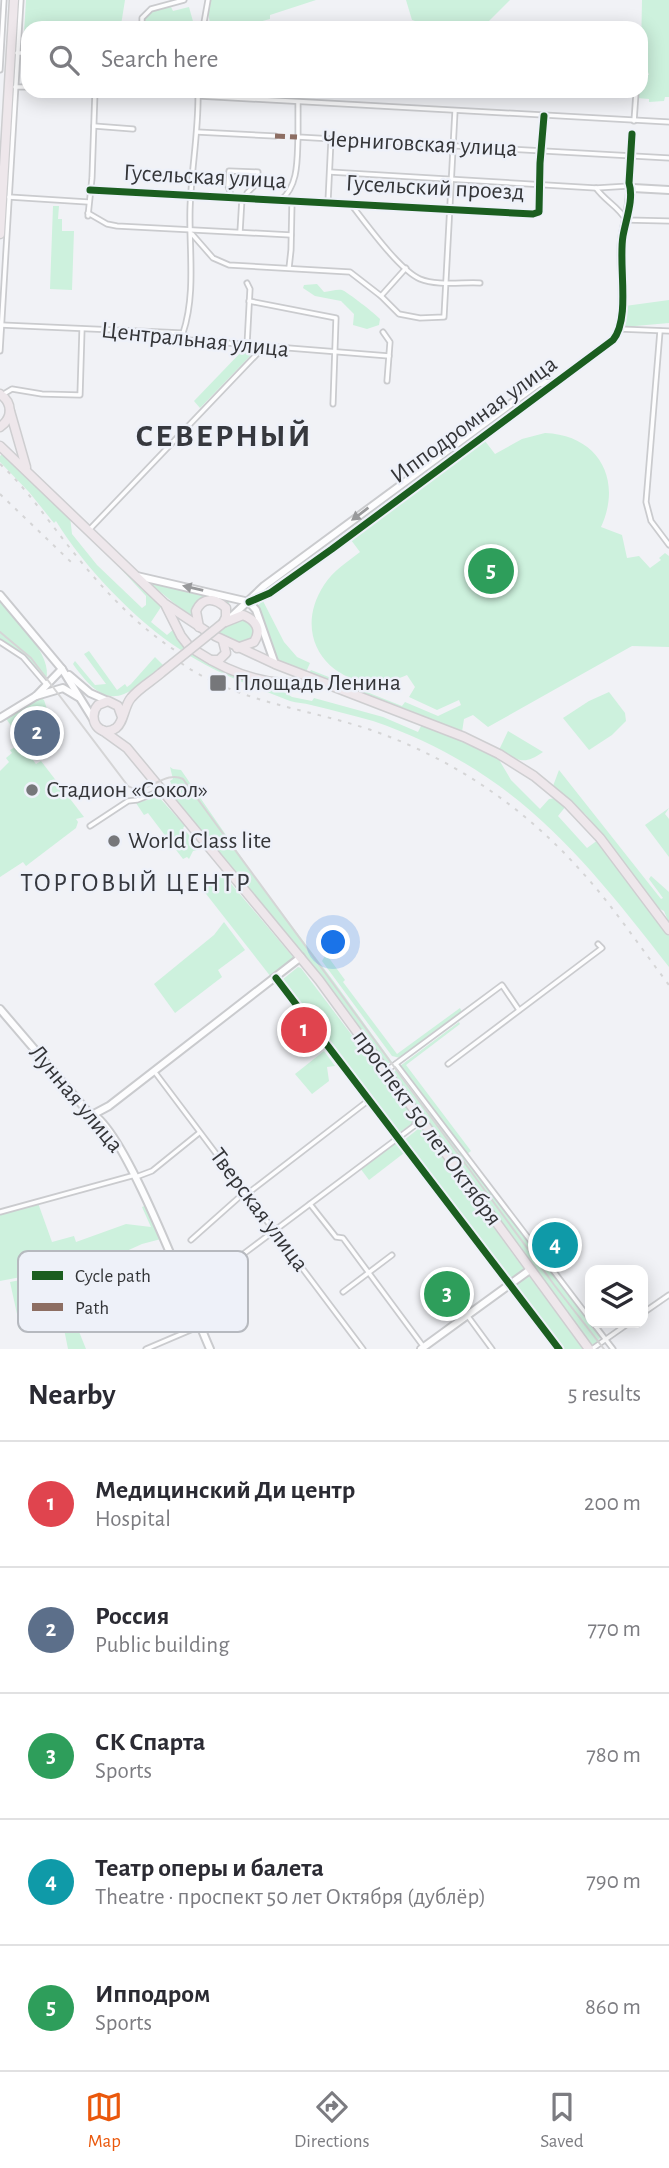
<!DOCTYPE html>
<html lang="en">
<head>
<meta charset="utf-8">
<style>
  body { margin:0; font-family:"Alegreya Sans",sans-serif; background:#f2f2f3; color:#2b2b33 }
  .controls { position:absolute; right:21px; bottom:21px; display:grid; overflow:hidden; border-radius:14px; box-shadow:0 4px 18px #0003 }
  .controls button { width:63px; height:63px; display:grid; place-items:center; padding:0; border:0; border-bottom:2px solid #e1e1e2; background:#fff; color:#2b2b33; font:35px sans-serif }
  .you { position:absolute; left:334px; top:943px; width:24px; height:24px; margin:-18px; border:5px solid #fff; border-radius:50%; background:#1a73e8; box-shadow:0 0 0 10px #1a73e833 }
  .badge { display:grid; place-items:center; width:46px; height:46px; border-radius:50%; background:#ea580c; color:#fff; font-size:23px; font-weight:700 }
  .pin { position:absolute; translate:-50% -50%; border:4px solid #fff; box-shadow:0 2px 7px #0006 }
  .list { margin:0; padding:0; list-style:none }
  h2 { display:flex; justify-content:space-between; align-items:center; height:91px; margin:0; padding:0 28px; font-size:30px }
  h2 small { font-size:23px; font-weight:400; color:#7c7c81 }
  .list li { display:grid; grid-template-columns:46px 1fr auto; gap:21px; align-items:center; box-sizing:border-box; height:126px; padding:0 28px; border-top:2px solid #e1e1e2 }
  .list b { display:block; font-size:26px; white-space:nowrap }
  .list p { margin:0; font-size:23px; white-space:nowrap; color:#7c7c81 }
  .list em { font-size:23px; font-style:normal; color:#7c7c81 }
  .icon { flex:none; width:38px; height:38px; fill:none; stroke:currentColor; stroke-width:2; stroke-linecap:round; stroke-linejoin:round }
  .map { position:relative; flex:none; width:669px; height:1349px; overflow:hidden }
  .search { position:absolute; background:#fff; box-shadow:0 4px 18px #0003; left:21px; right:21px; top:21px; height:77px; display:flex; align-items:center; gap:18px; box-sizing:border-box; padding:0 24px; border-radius:21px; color:#7c7c81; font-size:26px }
  .sheet { height:721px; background:#fff }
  nav { display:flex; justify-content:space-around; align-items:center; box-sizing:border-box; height:98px; border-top:2px solid #e1e1e2; background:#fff; font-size:19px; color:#7c7c81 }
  nav a { display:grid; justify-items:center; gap:4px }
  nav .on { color:#ea580c }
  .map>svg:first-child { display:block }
</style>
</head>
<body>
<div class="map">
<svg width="669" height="1349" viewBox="0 0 669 1349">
  <rect width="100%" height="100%" fill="#f1f2f6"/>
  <g fill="#cdf1dd">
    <path d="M26,0H125L121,25L137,28H28V49L23,50Z"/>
    <path d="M209,0H316L270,15V19L237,28H211L208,13Z"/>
    <path d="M406,0H510L482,28H436L412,20Z"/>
    <path d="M642,0H669V97H665L664,101L649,102V99L637,98L635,91H641V74L649,75L641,50Z"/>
    <path d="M171,7L173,11L189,7L194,25L188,28H144C143,10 156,10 171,7Z"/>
    <path d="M53,206H59L58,219H62V231H74L72,290L50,289Z"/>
    <path d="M317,284L324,292C329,292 337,289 342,290C346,291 377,315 380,319L379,325L367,329L353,325L354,314L341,301L315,296L303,288L304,285Z"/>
    <path d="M669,300V323L624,327L622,325L625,306Z"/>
    <path d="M245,348L249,350L251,355L200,408L194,401Z"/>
    <path d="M545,433C598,435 623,479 601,527L622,535L627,558L639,556L650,568L661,560L659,558L665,553L669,556V647L632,646L488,727L473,715L464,719L462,732L309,673L311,670L402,706L405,702L438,716L461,705L459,700L437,710L409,697L415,687L407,675C345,703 285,645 324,585C333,571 347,562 360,552L351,540L485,441L495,454L522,439Z"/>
    <path d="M3,453L70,516L72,534L97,565L142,608L146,605V596L120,568L122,566L161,607L151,622L167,635L174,629L186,646L181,650C138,623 83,566 56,521L54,523L29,492L0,462V456Z"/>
    <path d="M146,580L230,598L228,607L212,598L192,618Z"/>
    <path d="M0,600C15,618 54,656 46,680L24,656L0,640Z"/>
    <path d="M263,601L284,642L297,657L310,663L306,672L282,663L274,655L256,607Z"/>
    <path d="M242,619L250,622L254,629L252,638L241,643L219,633L233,621Z"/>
    <path d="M89,651L117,690L125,684L127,687L131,684L155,657L163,665C124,699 108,714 73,664L75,661L95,685L106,684L84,654Z"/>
    <path d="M194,652L213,665L284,686V692L292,697L312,701L314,698L383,717L418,732L422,724L459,739L498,758L511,780L540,809L549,799L556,798L566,806L558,816L587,848L598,840L669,936V967C582,855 513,769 373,721C352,715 332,710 311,705C304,703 297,703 290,701C257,688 221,675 190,656Z"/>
    <path d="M609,692L625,713L626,721L612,735L589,750L563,718L589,701Z"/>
    <path d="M39,697L44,700L47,709L14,730L5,717Z"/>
    <path d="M508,731L543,752C523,766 519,760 499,750Z"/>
    <path d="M16,738L36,764L41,761L84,817L76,819L78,822L76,828L26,866L23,862L0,877V771L9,762L6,758L12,753L10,750L15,747L11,742Z"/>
    <path d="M170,767L173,769L181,770L255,877L335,983L392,1062L386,1064L304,955L168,791L172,785L170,781L173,779Z"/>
    <path d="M559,770L661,899L663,898L649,879L651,876L669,892V923L664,911L658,908L586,815L553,786Z"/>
    <path d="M157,795L185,826L183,828L201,849L193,851L189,859L187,857L183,859L148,813L144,815L136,803L151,799Z"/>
    <path d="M669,808L665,814L669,819V857L645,825Z"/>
    <path d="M222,873L293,957L292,961L271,977L203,890V887Z"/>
    <path d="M224,922L245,950L218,970L222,977L175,1013L154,984L214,935Z"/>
    <path d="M326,954L345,980L343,982L397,1054L460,1008L462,1012L400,1058L392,1056L322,961Z"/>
    <path d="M298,967L301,968L413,1116L412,1124L397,1134L281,983L282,980Z"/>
    <path d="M459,1022L460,1024L406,1065L471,1151L467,1154L400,1066Z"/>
    <path d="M324,1051L335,1066L327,1067L329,1081L312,1094L295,1074Z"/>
    <path d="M397,1069L601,1337L594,1345L590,1343L392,1074Z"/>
    <path d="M418,1129L423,1131L524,1269L511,1280L403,1141Z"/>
    <path d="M396,1142L404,1153L369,1180L360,1168Z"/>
    <path d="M38,1203L52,1242L74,1236L76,1242L126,1224L151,1227L142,1207L147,1205L161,1239L142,1244L60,1281H55L50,1273L47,1272L0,1281V1214Z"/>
    <path d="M46,1275L49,1277L53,1296L39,1298L40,1301L26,1305L27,1312L41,1309L44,1326L19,1329L18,1321L20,1320L19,1314H17L10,1282Z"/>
    <path d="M527,1276H529L583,1349H562L515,1286Z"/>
    <path d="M61,1287L86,1349H68L56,1289Z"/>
  </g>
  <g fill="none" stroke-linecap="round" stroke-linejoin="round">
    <g stroke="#cacbce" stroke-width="7">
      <g id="street">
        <path d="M142,28V18L151,9L184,0"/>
        <path d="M203,28L208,0"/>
        <path d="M17,53H28"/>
        <path d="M0,70L4,0"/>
        <path d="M15,87H28"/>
        <path d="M198,96L669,122"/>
        <path d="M298,102V137L669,158"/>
        <path d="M634,121L636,93"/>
        <path d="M94,126L133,129"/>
        <path d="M197,132L275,136"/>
        <path d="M330,172L596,188L629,186"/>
        <path d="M630,187L632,134"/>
        <path d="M596,188C605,201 618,206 626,220L669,221"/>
        <path d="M90,190L533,214L539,212L540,163L544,116"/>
        <path d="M9,197L88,202"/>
        <path d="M232,198L228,186L229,171L258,172L255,185L247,193L249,198"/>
        <path d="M281,200C299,185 297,159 298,137"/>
        <path d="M328,202L331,139"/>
        <path d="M350,203C365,222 399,270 420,279C437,286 462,282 480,283"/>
        <path d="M88,213L107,224L117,226L291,235"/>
        <path d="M88,216L92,178L95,91"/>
        <path d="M240,232L242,198"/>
        <path d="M192,234L213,258L229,265L350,272L381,296L399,314L420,318L444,317L455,111"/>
        <path d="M289,268L291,250L292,201"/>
        <path d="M381,296L406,268"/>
        <path d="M249,301L336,318L333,404"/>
        <path d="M1,325L183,333L189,340L389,356"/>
        <path d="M619,329L669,331"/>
        <path d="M660,331L646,502L651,521L669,545"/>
        <path d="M383,332L390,342L387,381"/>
        <path d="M183,333C196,294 189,250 190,210C191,170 199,131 198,91"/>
        <path d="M247,345L250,289L247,283"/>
        <path d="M0,351L21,0"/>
        <path d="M2,395L12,389L42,394L80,395L82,329"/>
        <path d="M89,530L257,354L258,348"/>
        <path d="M0,642L23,657L46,684"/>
        <path d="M90,826L128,801L137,800L160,791"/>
        <path d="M276,978L559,1349"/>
        <path d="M396,1064L590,1319"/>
        <path d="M448,1064L602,948L598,944"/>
        <path d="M154,1071L363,1349"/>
        <path d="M386,1071L502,985L519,1010"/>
        <path d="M136,1177L152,1171L199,1133"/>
        <path d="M247,1194L369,1100"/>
        <path d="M310,1204L336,1237L343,1238L423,1346"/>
        <path d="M0,1212L135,1175"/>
        <path d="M191,1240L245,1192"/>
        <path d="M182,1281L242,1255L414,1126L417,1119"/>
        <path d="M343,1292L392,1255"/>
        <path d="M643,1313L669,1295"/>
        <path d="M467,1315L492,1349"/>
        <path d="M593,1323L613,1349"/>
        <path d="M146,1349L200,1326"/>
        <path d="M592,1349L629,1323"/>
      </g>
    </g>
    <g stroke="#cacbce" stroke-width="10">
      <g id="secondary">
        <path d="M137,576L249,602L256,610L275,664"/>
        <path d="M0,595L62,669L93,719"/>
        <path d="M249,602L270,593L332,549L613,340C630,319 619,268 622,241C624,224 630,209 630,192L633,188L669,190"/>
        <path d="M229,619L264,586L539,383H554"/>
        <path d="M69,675L90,693L108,701"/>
        <path d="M36,696L63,688L78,697"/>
        <path d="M0,718L36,696L62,669"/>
        <path d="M0,1009L89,1113C121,1117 194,1314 210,1349"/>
        <path d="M94,1114L109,1106L301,957"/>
        <path d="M421,1349L531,1269"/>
      </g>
    </g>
    <g stroke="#ceced0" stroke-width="11">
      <g id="primary">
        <path d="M0,234L14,0"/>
        <path d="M0,394C13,403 13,418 0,427"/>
        <path d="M10,411L26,467"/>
        <path d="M0,446L164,603L206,631"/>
        <path d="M166,606L181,636L188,645"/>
        <path d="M223,623L243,615C256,620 262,630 254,642L237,648"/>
        <path d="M199,627L196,611C203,596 215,598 226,608V617L223,623"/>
        <path d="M215,636L275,664L464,737L499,754L534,776L568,804L600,838L669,930"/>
        <path d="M196,651C222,668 251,681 283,683C296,684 309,683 322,684"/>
        <path d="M212,660H219L226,653L223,641"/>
        <path d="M122,717L118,706L108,701L98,705C86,719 100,739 116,728C124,722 124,706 131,698C139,688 152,681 161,673"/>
        <path d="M102,730L127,748L319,980L589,1349"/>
      </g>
    </g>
    <use href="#street" stroke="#fdfdfe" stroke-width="3.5"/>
    <use href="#secondary" stroke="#fdfdfe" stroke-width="6"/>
    <use href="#primary" stroke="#eee7eb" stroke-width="8"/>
    <path stroke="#d5d5d6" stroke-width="2" d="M0,632L31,658L128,786C146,798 164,769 183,779L555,1286L604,1349"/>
    <g stroke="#d5d5d6" stroke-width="2" stroke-dasharray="3.5 7" stroke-linecap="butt">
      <path d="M0,464C22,484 38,507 56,530C91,576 129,621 179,653"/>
      <path d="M0,494L71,562"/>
      <path d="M181,663C238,703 306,708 371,730C452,758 524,807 581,871C613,906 640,947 669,985"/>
    </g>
    <g stroke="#ceced0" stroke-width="11" stroke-linecap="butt">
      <path id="primary-bridge" d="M161,673L223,623"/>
    </g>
    <use href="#primary-bridge" stroke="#eee7eb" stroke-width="8"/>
    <path stroke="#8d6e63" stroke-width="5" stroke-dasharray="10 5" stroke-linecap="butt" d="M275,136L297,137"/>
    <g stroke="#eef1f9" stroke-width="11">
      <g id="cycleway">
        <path d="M90,190L533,214L539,212L540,163L544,116"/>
        <path d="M249,602L270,593L332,549L613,340C631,318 618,264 623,236C626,219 634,199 629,183L632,134"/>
        <path d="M276,978L559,1349"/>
      </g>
    </g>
    <use href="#cycleway" stroke="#1b5e20" stroke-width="7"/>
  </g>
  <defs><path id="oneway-solid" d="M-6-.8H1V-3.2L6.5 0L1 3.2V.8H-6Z" transform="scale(1.75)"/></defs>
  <g fill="#98999b">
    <use href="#oneway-solid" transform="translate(360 514) rotate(143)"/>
    <use href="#oneway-solid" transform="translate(193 588) rotate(-167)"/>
  </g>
  <g fill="#76777a" stroke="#eef1f9" stroke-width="2.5">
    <rect x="209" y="674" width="18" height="18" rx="3.5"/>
    <circle cx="32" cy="790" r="7"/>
    <circle cx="114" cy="841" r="7"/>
  </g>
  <g text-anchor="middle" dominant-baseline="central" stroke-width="5" stroke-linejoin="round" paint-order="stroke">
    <g font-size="24" fill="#343538" stroke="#eef1f9">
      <text transform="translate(420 144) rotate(3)">Черниговская улица</text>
      <text transform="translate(205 177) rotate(3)">Гусельская улица</text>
      <text transform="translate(435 188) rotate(3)">Гусельский проезд</text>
      <text transform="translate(195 340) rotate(6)">Центральная улица</text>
      <text transform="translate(474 420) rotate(-36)">Ипподромная улица</text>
      <text transform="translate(76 1099) rotate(50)">Лунная улица</text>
      <text transform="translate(427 1128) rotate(54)">проспект 50 лет Октября</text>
      <text transform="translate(259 1210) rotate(53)">Тверская улица</text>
    </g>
    <g font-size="24" fill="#343538" stroke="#eef1f9" text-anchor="start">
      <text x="234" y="683">Площадь Ленина</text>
      <text x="46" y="790">Стадион «Сокол»</text>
      <text x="128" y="841">World Class lite</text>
    </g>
    <g font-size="26" letter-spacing="2" fill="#36383e" stroke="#eef1f9">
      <text x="136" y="883">ТОРГОВЫЙ ЦЕНТР</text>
    </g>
    <g font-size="32" font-weight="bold" letter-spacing="2" fill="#36383e" stroke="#eef1f9">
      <text x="224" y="436">СЕВЕРНЫЙ</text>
    </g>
  </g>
  <rect x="18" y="1251" width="230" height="81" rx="10" fill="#eef1f9" stroke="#b6b9bf" stroke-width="2"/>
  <rect x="32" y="1271" width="31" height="9" fill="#1b5e20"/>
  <rect x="32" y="1303" width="31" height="8" fill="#8d6e63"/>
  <g font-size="19" fill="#343538">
    <text x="75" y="1282">Cycle path</text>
    <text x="75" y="1314">Path</text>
  </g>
</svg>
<div class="controls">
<button><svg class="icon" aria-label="layers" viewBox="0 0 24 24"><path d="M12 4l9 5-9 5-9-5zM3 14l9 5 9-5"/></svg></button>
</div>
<div class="you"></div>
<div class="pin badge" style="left:304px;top:1030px;background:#e0444e">1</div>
<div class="pin badge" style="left:37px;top:733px;background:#5c6f8a">2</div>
<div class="pin badge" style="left:447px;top:1294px;background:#2e9e5b">3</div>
<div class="pin badge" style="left:555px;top:1245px;background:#0f9aa8">4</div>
<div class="pin badge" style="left:491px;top:571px;background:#2e9e5b">5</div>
<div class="search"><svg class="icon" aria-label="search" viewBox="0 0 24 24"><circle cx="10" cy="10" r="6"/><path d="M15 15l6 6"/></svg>Search here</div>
</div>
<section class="sheet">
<h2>Nearby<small>5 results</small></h2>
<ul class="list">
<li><span class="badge" style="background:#e0444e">1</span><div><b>Медицинский Ди центр</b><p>Hospital</p></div><em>200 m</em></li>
<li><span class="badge" style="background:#5c6f8a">2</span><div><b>Россия</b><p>Public building</p></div><em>770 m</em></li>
<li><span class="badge" style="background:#2e9e5b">3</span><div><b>СК Спарта</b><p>Sports</p></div><em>780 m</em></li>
<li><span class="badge" style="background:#0f9aa8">4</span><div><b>Театр оперы и балета</b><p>Theatre · проспект 50 лет Октября (дублёр)</p></div><em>790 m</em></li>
<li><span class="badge" style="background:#2e9e5b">5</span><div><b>Ипподром</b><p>Sports</p></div><em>860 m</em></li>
</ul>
</section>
<nav>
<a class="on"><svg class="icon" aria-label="map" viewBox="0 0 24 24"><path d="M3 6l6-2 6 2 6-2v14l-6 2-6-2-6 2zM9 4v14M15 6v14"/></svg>Map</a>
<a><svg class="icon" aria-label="directions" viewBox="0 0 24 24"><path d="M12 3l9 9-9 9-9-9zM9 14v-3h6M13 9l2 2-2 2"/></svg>Directions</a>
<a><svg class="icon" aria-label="saved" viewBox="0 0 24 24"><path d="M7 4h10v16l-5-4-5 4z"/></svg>Saved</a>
</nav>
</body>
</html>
